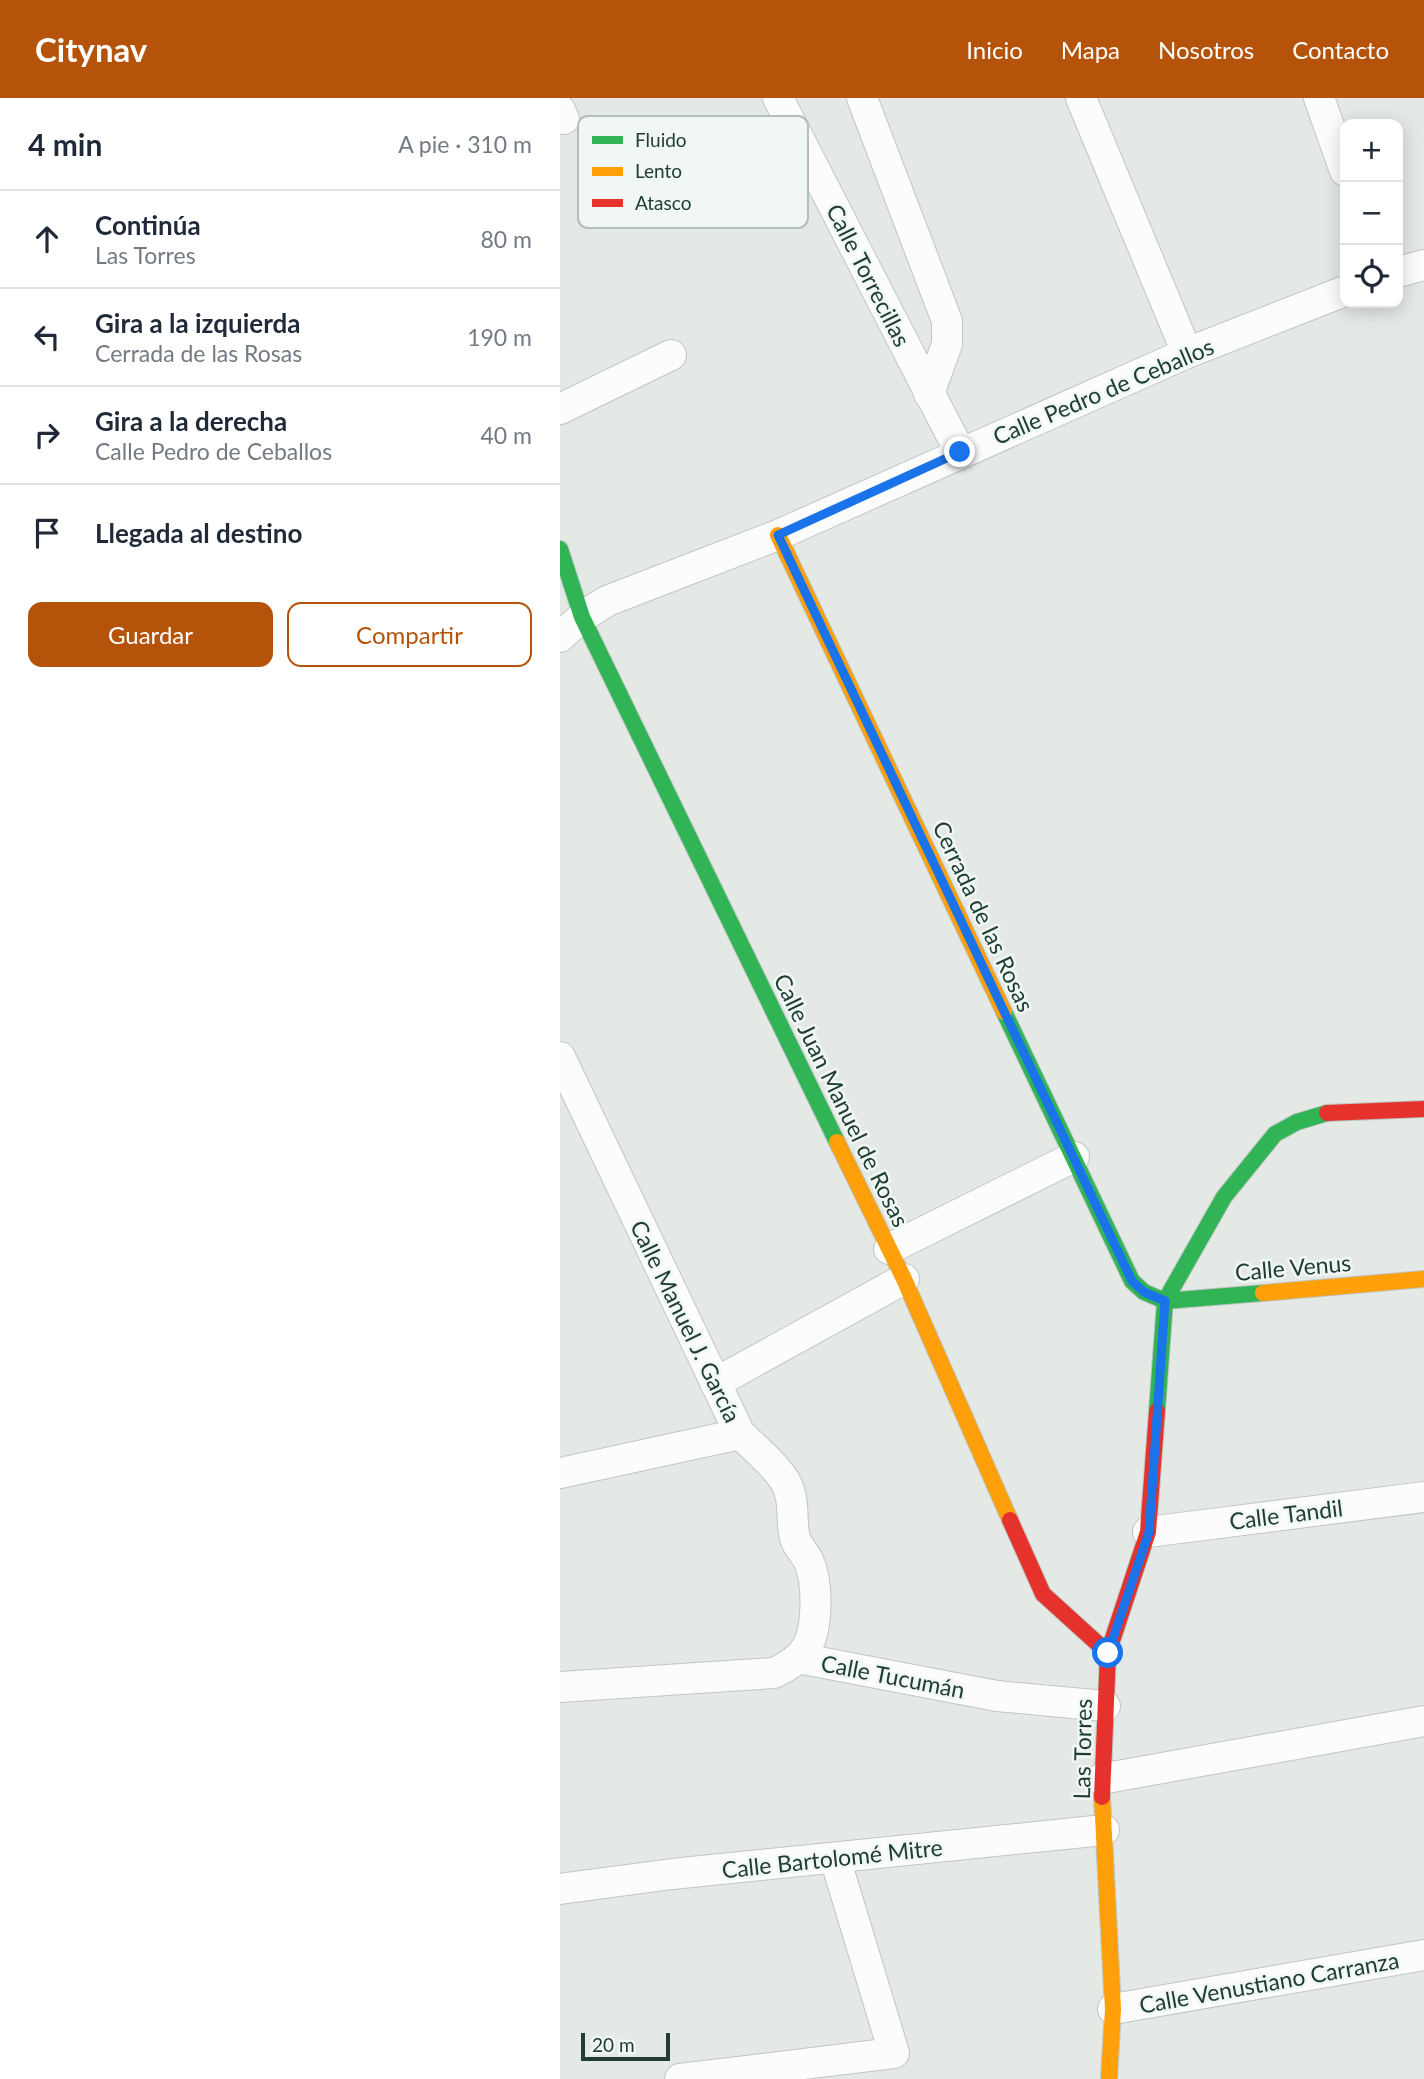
<!DOCTYPE html>
<html lang="es">
<head>
<meta charset="utf-8">
<style>
  body { margin:0; font-family:Lato,sans-serif; background:#f2f2f3; color:#1f2937 }
  .controls { position:absolute; right:21px; top:21px; display:grid; overflow:hidden; border-radius:14px; box-shadow:0 4px 18px #0003 }
  .controls button { width:63px; height:63px; display:grid; place-items:center; padding:0; border:0; border-bottom:2px solid #e0e1e3; background:#fff; color:#1f2937; font:35px sans-serif }
  .scale { position:absolute; left:21px; bottom:18px; width:89px; box-sizing:border-box; padding-left:7px; border:4px solid #203d32; border-top:0; font-size:19px; line-height:24px; white-space:nowrap; color:#203d32; -webkit-text-stroke:5px #f1f8f4; paint-order:stroke }
  .stop { position:absolute; width:21px; height:21px; margin:-16px; border:5px solid #1a73e8; border-radius:50%; background:#fff }
  .stop.end { background:#1a73e8; border-color:#fff; box-shadow:0 2px 7px #0008 }
  .list { margin:0; padding:0; list-style:none }
  h2 { display:flex; justify-content:space-between; align-items:center; height:91px; margin:0; padding:0 28px; font-size:30px }
  h2 small { font-size:23px; font-weight:400; color:#747a83 }
  .list li { display:grid; grid-template-columns:46px 1fr auto; gap:21px; align-items:center; box-sizing:border-box; height:98px; padding:0 28px; border-top:2px solid #e0e1e3 }
  .list b { display:block; font-size:26px; white-space:nowrap }
  .list p { margin:0; font-size:23px; white-space:nowrap; color:#747a83 }
  .list em { font-size:23px; font-style:normal; color:#747a83 }
  .actions { display:flex; gap:14px; padding:21px 28px }
  .actions a { flex:1; padding:16px 0; border:2px solid #b45309; border-radius:14px; text-align:center; font-size:24px; color:#b45309 }
  .actions .main { background:#b45309; color:#fff }
  .icon { flex:none; width:38px; height:38px; fill:none; stroke:currentColor; stroke-width:2; stroke-linecap:round; stroke-linejoin:round }
  .map { position:relative; flex:none; width:864px; height:1981px; overflow:hidden }
  header { display:flex; align-items:center; gap:42px; box-sizing:border-box; height:98px; padding:0 35px; background:#b45309; color:#fff }
  header strong { font-size:33px }
  nav { display:flex; gap:38px; margin-inline-start:auto; font-size:24px }
  main { display:flex }
  aside { flex:1; background:#fff }
  .map>svg:first-child { display:block }
</style>
</head>
<body>
<header>
<strong>Citynav</strong>
<nav><a>Inicio</a><a>Mapa</a><a>Nosotros</a><a>Contacto</a></nav>
</header>
<main>
<aside>
<h2>4 min<small>A pie · 310 m</small></h2>
<ul class="list">
<li><svg class="icon" aria-label="ahead" viewBox="0 0 24 24"><path d="M12 20V5M6 11l6-6 6 6"/></svg><div><b>Continúa</b><p>Las Torres</p></div><em>80 m</em></li>
<li><svg class="icon" aria-label="left" viewBox="0 0 24 24"><path d="M17 20v-9H6M10 6l-5 5 5 5"/></svg><div><b>Gira a la izquierda</b><p>Cerrada de las Rosas</p></div><em>190 m</em></li>
<li><svg class="icon" aria-label="right" viewBox="0 0 24 24"><path d="M7 20v-9h11M14 6l5 5-5 5"/></svg><div><b>Gira a la derecha</b><p>Calle Pedro de Ceballos</p></div><em>40 m</em></li>
<li><svg class="icon" aria-label="arrive" viewBox="0 0 24 24"><path d="M6 21V4h12l-3 4 3 4H6"/></svg><div><b>Llegada al destino</b></div></li>
</ul>
<div class="actions"><a class="main">Guardar</a><a>Compartir</a></div>
</aside>
<div class="map">
<svg width="864" height="1981" viewBox="0 0 864 1981">
  <rect width="100%" height="100%" fill="#e4e9e6"/>
  <g fill="none" stroke-linecap="round" stroke-linejoin="round">
    <g stroke="#c1c6c3" stroke-width="32">
      <g id="street">
        <path d="M218,0L400,354"/>
        <path d="M302,0L387,223V246L369,296"/>
        <path d="M521,0L627,255"/>
        <path d="M759,0L785,73"/>
        <path d="M0,12L4,21"/>
        <path d="M838,174L864,167"/>
        <path d="M0,311L111,257"/>
        <path d="M0,539L22,519L47,503L218,437L627,255L785,193"/>
        <path d="M0,959L180,1336C196,1351 213,1365 225,1383C235,1401 231,1417 234,1436C235,1447 245,1454 249,1464C258,1485 258,1529 247,1549C240,1561 227,1569 214,1575L0,1589"/>
        <path d="M329,1151L514,1059"/>
        <path d="M155,1285L344,1181"/>
        <path d="M0,1375L180,1336"/>
        <path d="M588,1434L864,1399"/>
        <path d="M238,1560L437,1598L545,1608"/>
        <path d="M541,1681L864,1623"/>
        <path d="M0,1791L112,1776L544,1732"/>
        <path d="M553,1911L864,1857"/>
        <path d="M120,1981L334,1955L275,1760"/>
      </g>
    </g>
    <g stroke="#bdc5c1" stroke-width="18">
      <g id="fast">
        <path d="M0,451L22,519L277,1044"/>
        <path d="M444,914L572,1183L584,1194L605,1203L703,1195"/>
        <path d="M597,1313L605,1203L664,1099L715,1036L737,1024L767,1015"/>
      </g>
    </g>
    <g stroke="#bdc5c1" stroke-width="18">
      <g id="slow">
        <path d="M218,437L444,914"/>
        <path d="M277,1044L344,1181L450,1422"/>
        <path d="M703,1195L864,1181"/>
        <path d="M542,1699L553,1911L549,1981"/>
      </g>
    </g>
    <g stroke="#bdc5c1" stroke-width="18">
      <g id="jam">
        <path d="M767,1015L864,1011"/>
        <path d="M450,1422L483,1496L548,1555"/>
        <path d="M542,1699L548,1555L588,1434L597,1313"/>
      </g>
    </g>
    <use href="#street" stroke="#fbfcfb" stroke-width="30"/>
    <use href="#fast" stroke="#30b455" stroke-width="16"/>
    <use href="#slow" stroke="#ff9f0a" stroke-width="16"/>
    <use href="#jam" stroke="#e5322d" stroke-width="16"/>
  </g>
  <g fill="none" stroke-linecap="round" stroke-linejoin="round">
    <path stroke="#1a73e8" stroke-width="9" d="M400,354L218,437L572,1183L584,1194L605,1203L589,1434L548,1555"/>
  </g>
  <g text-anchor="middle" dominant-baseline="central" stroke-width="5" stroke-linejoin="round" paint-order="stroke">
    <g font-size="23" fill="#203d32" stroke="#f1f8f4">
      <text transform="translate(309 177) rotate(63)">Calle Torrecillas</text>
      <text transform="translate(543 293) rotate(-23)">Calle Pedro de Ceballos</text>
      <text transform="translate(424 818) rotate(65)">Cerrada de las Rosas</text>
      <text transform="translate(282 1002) rotate(64)">Calle Juan Manuel de Rosas</text>
      <text transform="translate(733 1169) rotate(-5)">Calle Venus</text>
      <text transform="translate(126 1223) rotate(64)">Calle Manuel J. García</text>
      <text transform="translate(726 1416) rotate(-7)">Calle Tandil</text>
      <text transform="translate(333 1578) rotate(11)">Calle Tucumán</text>
      <text transform="translate(522 1651) rotate(-89)">Las Torres</text>
      <text transform="translate(272 1760) rotate(-6)">Calle Bartolomé Mitre</text>
      <text transform="translate(709 1884) rotate(-10)">Calle Venustiano Carranza</text>
    </g>
  </g>
  <rect x="18" y="18" width="230" height="112" rx="10" fill="#f1f8f4" stroke="#b2c0ba" stroke-width="2"/>
  <rect x="32" y="38" width="31" height="8" fill="#30b455"/>
  <rect x="32" y="69" width="31" height="9" fill="#ff9f0a"/>
  <rect x="32" y="101" width="31" height="8" fill="#e5322d"/>
  <g font-size="19" fill="#203d32">
    <text x="75" y="49">Fluido</text>
    <text x="75" y="80">Lento</text>
    <text x="75" y="112">Atasco</text>
  </g>
</svg>
<div class="controls">
<button>+</button>
<button>−</button>
<button><svg class="icon" aria-label="locate" viewBox="0 0 24 24"><circle cx="12" cy="12" r="6"/><path d="M12 2v4M12 18v4M2 12h4M18 12h4"/></svg></button>
</div>
<div class="scale">20 m</div>
<div class="stop" style="left:548px;top:1555px"></div>
<div class="stop end" style="left:400px;top:354px"></div>
</div>
</main>
</body>
</html>
